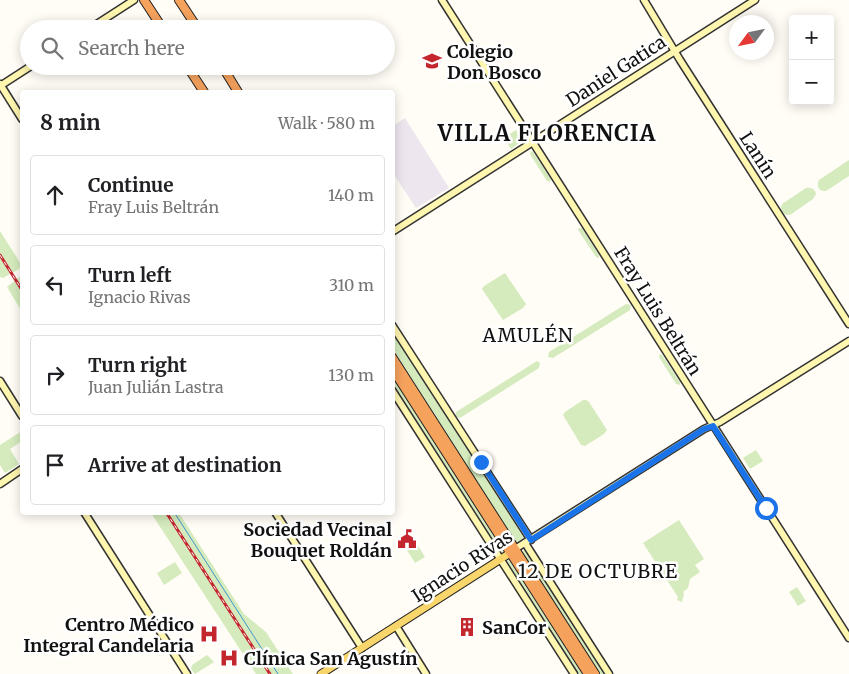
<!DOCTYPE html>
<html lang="en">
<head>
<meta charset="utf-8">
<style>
  body { margin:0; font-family:Merriweather,serif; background:#f2f2f2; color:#202124 }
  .controls { position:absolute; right:15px; top:15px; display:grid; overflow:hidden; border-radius:5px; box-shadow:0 2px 12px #0003 }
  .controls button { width:45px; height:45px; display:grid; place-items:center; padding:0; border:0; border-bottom:1px solid #e0e0e0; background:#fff; color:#202124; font:25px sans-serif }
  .compass { position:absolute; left:729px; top:15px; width:45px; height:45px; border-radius:50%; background:#fff; box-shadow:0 2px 12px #0003; rotate:237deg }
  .stop { position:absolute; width:15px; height:15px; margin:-11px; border:4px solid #1a73e8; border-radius:50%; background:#fff }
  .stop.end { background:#1a73e8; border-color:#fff; box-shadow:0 1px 5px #0008 }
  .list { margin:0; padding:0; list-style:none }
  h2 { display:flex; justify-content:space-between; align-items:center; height:65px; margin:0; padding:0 20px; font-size:21px }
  h2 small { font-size:16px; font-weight:400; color:#757577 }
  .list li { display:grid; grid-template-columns:32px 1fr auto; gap:15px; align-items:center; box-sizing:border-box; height:80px; margin:0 10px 10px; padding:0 10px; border:1px solid #e0e0e0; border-radius:5px }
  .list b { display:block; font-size:19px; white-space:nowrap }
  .list p { margin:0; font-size:16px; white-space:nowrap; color:#757577 }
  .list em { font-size:16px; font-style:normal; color:#757577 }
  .icon { flex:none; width:28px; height:28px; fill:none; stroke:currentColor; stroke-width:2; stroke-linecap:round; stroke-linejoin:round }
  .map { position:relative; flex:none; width:849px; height:674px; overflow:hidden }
  .search { position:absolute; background:#fff; box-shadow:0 2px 12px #0003; left:20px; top:20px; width:375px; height:55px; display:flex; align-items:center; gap:12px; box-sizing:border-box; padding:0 18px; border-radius:28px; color:#757577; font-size:19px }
  .panel { position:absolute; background:#fff; box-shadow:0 2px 12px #0003; left:20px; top:90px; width:375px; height:425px; border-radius:5px }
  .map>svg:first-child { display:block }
</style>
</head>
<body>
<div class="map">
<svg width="849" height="674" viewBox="0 0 849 674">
  <rect width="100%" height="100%" fill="#fffdf5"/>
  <path fill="#eee6ef" d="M405,118L449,188L416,208L393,173V126Z"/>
  <g fill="#d5ebbd">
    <path d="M516,130L521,138L519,143L511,149L504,138Z"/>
    <path d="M531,151L533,152L551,179L550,182L547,181L530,154Z"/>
    <path d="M849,160V176L826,191C819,192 816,186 819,180Z"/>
    <path d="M806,188C811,187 815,189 816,194L813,199L790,215C783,216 779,210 782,204Z"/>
    <path d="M579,228H582L599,255V258L596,257L578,230Z"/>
    <path d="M0,231L21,264L19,269L3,278L0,277Z"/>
    <path d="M505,273L526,304L523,308L503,320L482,289L484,286Z"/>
    <path d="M22,275V312L7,287Z"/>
    <path d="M626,304L631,305L630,310L553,358L548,357L549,352Z"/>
    <path d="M392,331L524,533V538L518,542H514L509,535V532L393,349Z"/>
    <path d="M660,354L662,355L680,382V385L676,384L659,357Z"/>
    <path d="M537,361L540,363L539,368L460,418L455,417L456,412Z"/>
    <path d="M392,376L504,549L502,553L498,551L393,386Z"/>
    <path d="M583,400H586L589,402L607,430L604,434L585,446L581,445L563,415L565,412Z"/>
    <path d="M22,431V441L10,449L19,464L5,473L0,465V445Z"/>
    <path d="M756,450L763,461L750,469L743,458Z"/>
    <path d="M151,513H179L244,614L266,632L293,674H256Z"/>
    <path d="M679,520L704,559L695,565L700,572L690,579L688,588L683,592L684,594L682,602L677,600L678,597L643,543Z"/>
    <path d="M415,541L425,557L415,563L405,547Z"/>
    <path d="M525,550H527L606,674H600L523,555V551Z"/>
    <path d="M508,560H511L517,569V571L583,674H577L507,564Z"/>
    <path d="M175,562L182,573L164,585L157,573Z"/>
    <path d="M797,587L806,601L798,606L789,592Z"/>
    <path d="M207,655L214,662L195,674L191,669L192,665Z"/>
  </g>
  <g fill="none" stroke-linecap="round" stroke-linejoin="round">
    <path stroke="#3f96cf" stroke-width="1" d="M174,512L278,674"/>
    <g stroke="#333" stroke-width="9">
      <g id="secondary">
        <path d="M442,0L849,638"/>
        <path d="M644,0L680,60L849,324"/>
        <path d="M89,29L134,0"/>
        <path d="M0,84L22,119"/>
        <path d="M0,86L31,66"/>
        <path d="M392,232L755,0"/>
        <path d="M392,325L531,540"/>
        <path d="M0,381L22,416"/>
        <path d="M392,390L574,674"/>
        <path d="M0,484L22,469"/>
        <path d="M84,512L187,674"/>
        <path d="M275,512L362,648"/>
        <path d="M525,543L609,674"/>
        <path d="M515,549L704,429L720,422L849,341"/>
        <path d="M396,626L426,674"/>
      </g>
    </g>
    <g stroke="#222" stroke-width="9">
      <path id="primary" d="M321,674L515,550"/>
    </g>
    <g stroke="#222" stroke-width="10">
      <g id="highway">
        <path d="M144,0L163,29"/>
        <path d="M179,0L198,29"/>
        <path d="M187,66L204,92"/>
        <path d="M222,66L238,92"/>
        <path d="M392,357L595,674"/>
        <path d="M392,368L588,674"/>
      </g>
    </g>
    <use href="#secondary" stroke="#fff6b0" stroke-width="6"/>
    <use href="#primary" stroke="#f9d66b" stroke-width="7"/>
    <use href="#highway" stroke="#f5a25d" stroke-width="8"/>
    <g stroke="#c4262e" stroke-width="3">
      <g id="rail">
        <path d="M0,255L22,290"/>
        <path d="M166,512L270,674"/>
      </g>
    </g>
    <use href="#rail" stroke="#fff" stroke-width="1" stroke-dasharray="4" stroke-linecap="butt"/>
  </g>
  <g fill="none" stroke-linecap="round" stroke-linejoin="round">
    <path stroke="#1a73e8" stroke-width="6" d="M481,462L531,540L704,429L713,426L766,508"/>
  </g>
  <defs>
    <g id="school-bare" transform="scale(1.5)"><path d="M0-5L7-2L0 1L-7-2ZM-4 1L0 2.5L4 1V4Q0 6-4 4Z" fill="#c4262e" stroke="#fff" stroke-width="2.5" paint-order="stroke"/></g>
    <g id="civic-bare" transform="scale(1.5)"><path d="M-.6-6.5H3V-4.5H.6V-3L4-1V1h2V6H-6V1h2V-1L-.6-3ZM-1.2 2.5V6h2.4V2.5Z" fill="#c4262e" stroke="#fff" stroke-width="2.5" paint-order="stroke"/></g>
    <g id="building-bare" transform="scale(1.5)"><path d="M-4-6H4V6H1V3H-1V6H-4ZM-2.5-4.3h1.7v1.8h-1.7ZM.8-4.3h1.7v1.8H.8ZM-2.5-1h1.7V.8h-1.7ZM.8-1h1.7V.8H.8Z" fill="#c4262e" stroke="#fff" stroke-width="2.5" paint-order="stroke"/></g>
    <g id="hospital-bare" transform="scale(1.5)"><path d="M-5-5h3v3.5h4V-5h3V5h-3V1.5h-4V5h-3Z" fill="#c4262e" stroke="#fff" stroke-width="2.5" paint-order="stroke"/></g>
  </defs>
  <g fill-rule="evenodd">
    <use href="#school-bare" x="432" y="61"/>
    <use href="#civic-bare" x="407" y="539"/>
    <use href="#building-bare" x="467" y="627"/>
    <use href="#hospital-bare" x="209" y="634"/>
    <use href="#hospital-bare" x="229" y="658"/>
  </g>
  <g text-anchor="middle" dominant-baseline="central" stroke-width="5" stroke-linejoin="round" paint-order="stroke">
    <g font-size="18" font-weight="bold" fill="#111" stroke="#fff" text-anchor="start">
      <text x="447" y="51">Colegio<tspan x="447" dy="21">Don Bosco</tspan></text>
      <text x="392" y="529" text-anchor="end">Sociedad Vecinal<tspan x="392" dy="21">Bouquet Roldán</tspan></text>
      <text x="194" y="624" text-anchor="end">Centro Médico<tspan x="194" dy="21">Integral Candelaria</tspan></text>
      <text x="482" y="627">SanCor</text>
      <text x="244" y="658">Clínica San Agustín</text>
    </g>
    <g font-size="18" fill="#111" stroke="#fff">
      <text transform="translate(616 71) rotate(-33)">Daniel Gatica</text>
      <text transform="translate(758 155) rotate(57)">Lanín</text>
      <text transform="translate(658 311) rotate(58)">Fray Luis Beltrán</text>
      <text transform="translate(462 566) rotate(-33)">Ignacio Rivas</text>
    </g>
    <g font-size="19" letter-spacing="1" fill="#111" stroke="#fff">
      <text x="528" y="335">AMULÉN</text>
      <text x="598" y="571">12 DE OCTUBRE</text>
    </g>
    <g font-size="22" font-weight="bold" letter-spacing="1" fill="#111" stroke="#fff">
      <text x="547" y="133">VILLA FLORENCIA</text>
    </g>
  </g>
</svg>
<div class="controls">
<button>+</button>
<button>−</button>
</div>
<svg class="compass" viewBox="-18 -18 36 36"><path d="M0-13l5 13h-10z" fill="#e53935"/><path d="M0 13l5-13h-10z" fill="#757577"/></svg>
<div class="stop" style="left:766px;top:508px"></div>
<div class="stop end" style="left:481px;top:462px"></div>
<div class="search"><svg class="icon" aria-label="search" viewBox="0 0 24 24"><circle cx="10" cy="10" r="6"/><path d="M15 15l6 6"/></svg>Search here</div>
<section class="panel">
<h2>8 min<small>Walk · 580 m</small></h2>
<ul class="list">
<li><svg class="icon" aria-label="ahead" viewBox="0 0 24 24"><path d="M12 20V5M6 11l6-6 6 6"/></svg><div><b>Continue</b><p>Fray Luis Beltrán</p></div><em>140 m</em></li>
<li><svg class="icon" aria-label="left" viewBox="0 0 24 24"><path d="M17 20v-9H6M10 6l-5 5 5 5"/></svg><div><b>Turn left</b><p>Ignacio Rivas</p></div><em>310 m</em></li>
<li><svg class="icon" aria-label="right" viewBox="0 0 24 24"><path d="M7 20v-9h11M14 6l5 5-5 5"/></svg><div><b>Turn right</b><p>Juan Julián Lastra</p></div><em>130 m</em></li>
<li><svg class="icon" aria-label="arrive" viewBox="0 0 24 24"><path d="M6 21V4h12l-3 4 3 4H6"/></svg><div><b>Arrive at destination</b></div></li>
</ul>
</section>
</div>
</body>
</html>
